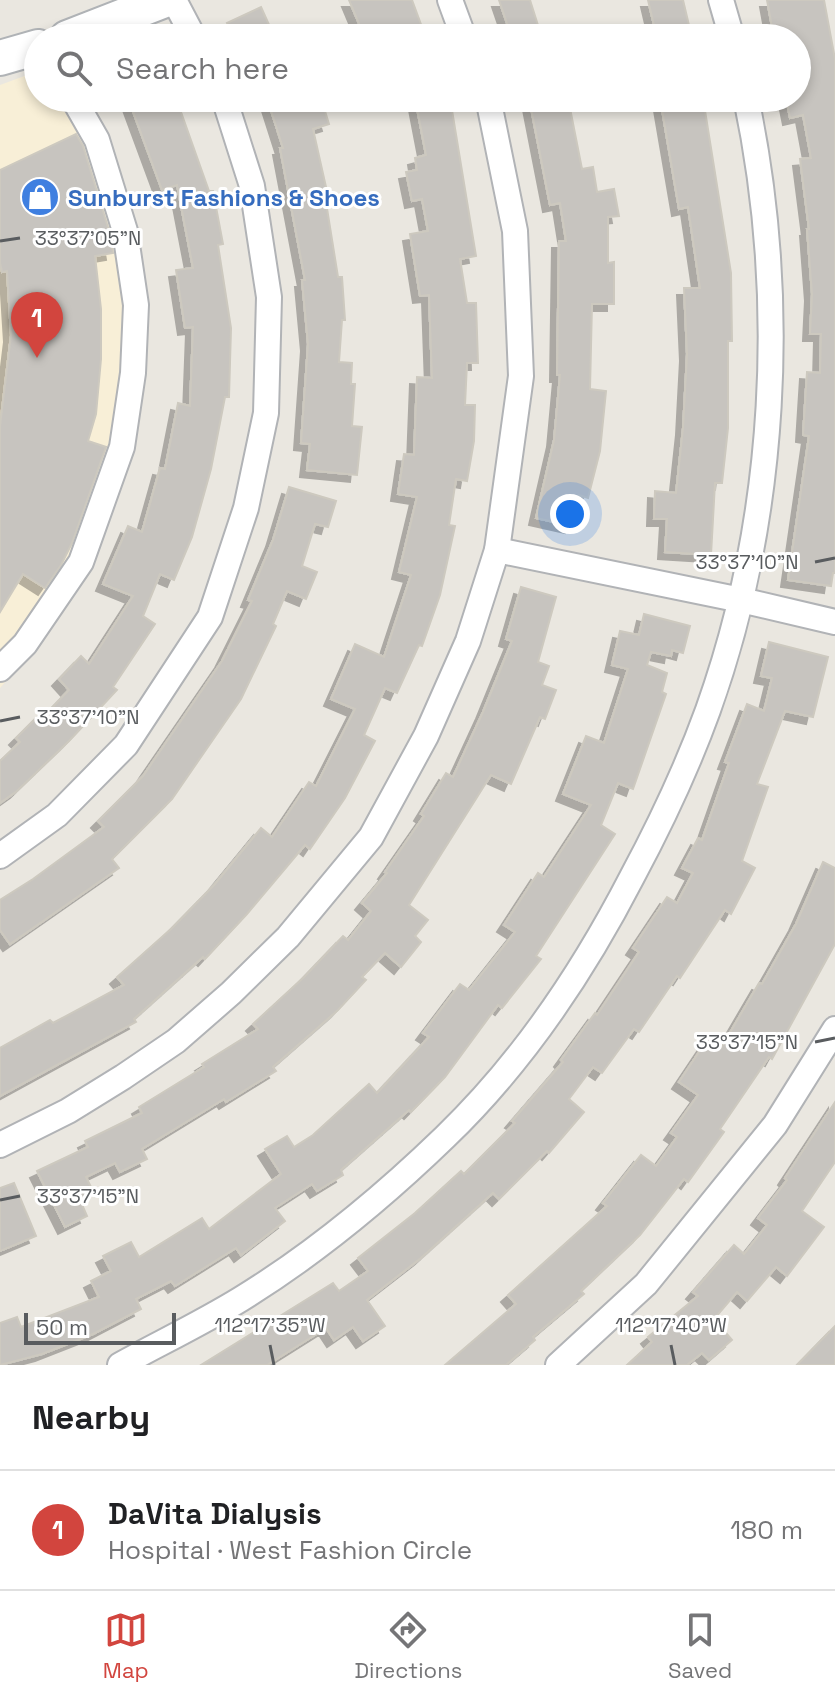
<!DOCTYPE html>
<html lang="en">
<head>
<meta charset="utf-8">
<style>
  body { margin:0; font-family:"Space Grotesk",sans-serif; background:#f2f2f2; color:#202124 }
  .scale { position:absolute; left:24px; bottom:20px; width:152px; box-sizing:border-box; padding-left:8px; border:4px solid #595c5f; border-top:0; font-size:22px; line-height:28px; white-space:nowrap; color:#595c5f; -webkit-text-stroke:6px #fff; paint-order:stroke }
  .you { position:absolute; left:570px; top:514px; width:28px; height:28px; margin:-20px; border:6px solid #fff; border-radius:50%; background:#1a73e8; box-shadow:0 0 0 12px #1a73e833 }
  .badge { display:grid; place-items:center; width:52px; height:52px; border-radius:50%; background:#d2453e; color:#fff; font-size:26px; font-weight:700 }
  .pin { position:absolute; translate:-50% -66px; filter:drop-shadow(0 2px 4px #0008) }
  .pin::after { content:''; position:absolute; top:42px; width:28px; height:24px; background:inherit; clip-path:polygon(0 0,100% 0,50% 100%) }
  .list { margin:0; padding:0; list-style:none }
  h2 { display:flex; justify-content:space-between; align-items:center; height:104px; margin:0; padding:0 32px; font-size:34px }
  h2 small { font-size:26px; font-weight:400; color:#757577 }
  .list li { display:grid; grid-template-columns:52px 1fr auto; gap:24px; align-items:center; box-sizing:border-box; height:120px; padding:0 32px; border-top:2px solid #e0e0e0 }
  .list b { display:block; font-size:30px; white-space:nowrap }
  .list p { margin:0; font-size:26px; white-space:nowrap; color:#757577 }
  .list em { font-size:26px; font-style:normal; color:#757577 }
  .icon { flex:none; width:44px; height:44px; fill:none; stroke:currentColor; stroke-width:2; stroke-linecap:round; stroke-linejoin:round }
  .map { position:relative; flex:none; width:835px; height:1365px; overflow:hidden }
  .search { position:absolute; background:#fff; box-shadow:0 4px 12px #0003; left:24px; right:24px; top:24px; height:88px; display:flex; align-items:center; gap:20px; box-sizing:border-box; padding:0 28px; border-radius:44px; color:#757577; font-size:30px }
  .sheet { height:224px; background:#fff }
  nav { display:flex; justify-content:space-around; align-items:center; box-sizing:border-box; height:112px; border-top:2px solid #e0e0e0; background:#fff; font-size:22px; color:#757577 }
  nav a { display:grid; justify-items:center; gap:4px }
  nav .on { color:#d2453e }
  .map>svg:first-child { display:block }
</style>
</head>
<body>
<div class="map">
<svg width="835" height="1365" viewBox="0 0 835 1365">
  <defs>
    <filter id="shadow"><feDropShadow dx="-7" dy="7" stdDeviation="0" flood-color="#0004"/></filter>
  </defs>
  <rect width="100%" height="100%" fill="#eae7e0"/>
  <path fill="#f8efd7" d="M38,71V98H84L122,193L137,417L22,664L0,688V85Z"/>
  <g fill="#c7c4bf" stroke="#cdc9bf" stroke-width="2" filter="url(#shadow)">
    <path d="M349,0H412L426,38H365Z"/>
    <path d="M499,0H530L542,38H512Z"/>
    <path d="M648,0H683L692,38H657Z"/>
    <path d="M767,0H824L835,59V573H833L831,586L788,580L809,436L803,435L807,372L820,373L821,334H810L812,294L807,229H809L800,159L811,158L803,115L790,118L786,98H797V38H774Z"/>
    <path d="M261,7L275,38H235L227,23Z"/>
    <path d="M128,98H176L209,191H213L223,244L218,245L231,328L229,397H225L211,469L192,537L174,580L160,574L143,616L155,624L113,687L117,690L69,741L17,791L0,803V761L20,742L16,738L41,713L44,716L69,690L59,679L81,656L89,664L133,596L103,584L128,526L142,532L160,468L165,469L178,403L190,406L193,327L185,328L176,270L193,268L177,185L162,190Z"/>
    <path d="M267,98H321L329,124L313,129L328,196H325L338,277H342L345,320H342L339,362L352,363L351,384H355L352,426L362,427L357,475L307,470L310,444L301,443L308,344L302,280H305L280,148H283Z"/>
    <path d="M415,98H450L476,256L460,259L467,303H476L478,363H467L465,405H475L474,441L467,481L456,479L449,525L455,526L440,595L422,646L419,645L397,693L385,688L364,735L375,741L345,798L310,849L305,845L247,914L205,959L203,957L134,1019L136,1022L0,1096V1048L50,1020L53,1023L124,985L117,977L172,928L215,884L261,828L272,837L309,782L316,786L355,709L331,699L355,644L384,657L411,575L399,572L417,497L398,494L404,454L414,455L417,377L432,378L429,295L420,296L410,234L428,231L422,199L412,201L406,172L417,170L415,158L426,155Z"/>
    <path d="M558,98H568L582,169L593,167L597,192L614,189L619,216L608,217V263L614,262V304H592L590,389L606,391L600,451L588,498L579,495L572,526L536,518L554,440L560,375H557L559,241H566L560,203L550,205L530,103Z"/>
    <path d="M660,98H703L731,273L732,341H728V428L722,483H715L711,555L665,552L667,519H654L655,491L676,493L683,428L687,354L684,288H700L688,207L679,209Z"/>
    <path d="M76,134L83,146L110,234L113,253L95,256L101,309V359L96,414L88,441L106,447L72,543L61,565L45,588L23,574L0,612V426L11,335L7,271L2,272L0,263V170Z"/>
    <path d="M289,487L336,501L328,527L315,524L302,566L317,572L306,599L287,591L273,624L276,626L241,699L172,799L112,859L119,868L10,944L0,930V900L33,879L104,827L98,821L143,776L222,661L252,601L248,600L273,540Z"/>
    <path d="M521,587L556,597L538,662L549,666L542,685L556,690L545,719L540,717L511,784L491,775L409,905L428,920L415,936L421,942L401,967L385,953L362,977L366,980L338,1010L273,1067L276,1071L226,1102L224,1099L142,1149L147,1159L120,1172L115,1163L86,1177L94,1193L80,1200L87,1216L65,1227L37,1171L88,1147L85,1141L142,1113L139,1107L204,1067L202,1064L258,1029L253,1024L304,977L343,936L348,940L371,911L362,903L387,873L385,872L424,816L421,814L446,773L453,777L483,712L512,641L506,639Z"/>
    <path d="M644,614L690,626L683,653L672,650L671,656L651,652L647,665L667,673L662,692L666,694L633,789L618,783L601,825L615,834L536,956L541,959L502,1008L498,1005L445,1077L411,1112L409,1110L341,1170L343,1175L317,1191L312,1184L275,1208L285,1221L241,1255L236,1248L175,1286L171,1281L136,1299L141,1309L93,1334L42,1354L0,1365V1323L17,1317L21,1327L99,1297L91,1281L111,1271L103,1256L131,1242L139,1257L202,1218L209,1229L281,1174L265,1149L287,1136L294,1147L313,1135L369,1084L377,1093L429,1037L423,1033L460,984L469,990L515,932L504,925L538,873L544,877L591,805L563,794L586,736L604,743L628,669L612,665L620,631L639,635Z"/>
    <path d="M769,642L828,657L813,717L785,711L757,784L768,787L742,861L755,868L731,914L725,910L680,978L677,976L639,1032L634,1029L602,1073L593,1067L569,1099L584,1112L549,1153L547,1151L499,1199L493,1193L421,1258L367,1300L385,1326L363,1341L353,1327L334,1340L326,1328L267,1365H201L333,1283L339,1291L368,1271L358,1258L415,1213L461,1171L464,1174L515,1123L512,1121L563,1062L561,1060L595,1013L597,1015L639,952L633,948L667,897L677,903L693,873L682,868L698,838L702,840L729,763L725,762L747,704L764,711L772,678L761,676Z"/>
    <path d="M823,862L835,868V944L772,1059L769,1057L720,1129L724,1132L688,1182L684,1179L640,1235L581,1291L584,1294L533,1337L535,1340L506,1365H445L516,1304L508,1295L607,1206L603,1203L641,1155L656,1166L677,1137L671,1133L698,1095L679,1082L707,1040L721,1048L759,983L762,984L796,924Z"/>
    <path d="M835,1102V1162L802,1211L824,1227L787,1276L776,1267L747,1301L737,1292L714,1319L732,1340L709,1360L702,1353L687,1365H627L652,1342L648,1337L698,1296L693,1292L734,1245L744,1254L767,1225L758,1218L787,1180L785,1178Z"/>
    <path d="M14,1183L36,1236L0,1251V1188Z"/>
    <path d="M835,1326V1365H797Z"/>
  </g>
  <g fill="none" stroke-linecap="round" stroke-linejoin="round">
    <g stroke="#b1b3b6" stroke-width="28">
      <g id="street">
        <path d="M174,0L194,38"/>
        <path d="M450,0L464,38"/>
        <path d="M721,0L732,38"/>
        <path d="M497,550L741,600L835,622"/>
        <path d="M0,669L25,644L81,562L122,447L133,373L136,305L125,231L97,140L73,98"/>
        <path d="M0,856L57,815L126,745L210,617L246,508L266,413L269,297L252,186L224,98"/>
        <path d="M0,1145L68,1111L123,1077L176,1041L231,993L288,937L371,837L426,736L468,641L497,550L521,376L515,231L488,98"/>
        <path d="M120,1365C160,1343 202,1323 241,1299C314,1254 383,1197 445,1137C522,1063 583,972 632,877C661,823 687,768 708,710C777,517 788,298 746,98"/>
        <path d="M558,1365L646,1284L775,1125L835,1029"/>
      </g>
    </g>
    <g stroke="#b0b3b6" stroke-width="38">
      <g id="secondary">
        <path d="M67,38L165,0"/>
        <path d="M0,58L38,47"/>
      </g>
    </g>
    <use href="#street" stroke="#fff" stroke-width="24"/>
    <use href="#secondary" stroke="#fff" stroke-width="34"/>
  </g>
  <path fill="none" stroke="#595c5f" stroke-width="3" d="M0,241L20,238M815,562L835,558M0,721L20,717M815,1042L835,1038M0,1200L20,1196M270,1345L274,1365M671,1345L675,1365"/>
  <defs>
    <g id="shop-disc" transform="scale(2)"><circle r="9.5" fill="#3f7fe0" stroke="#fff"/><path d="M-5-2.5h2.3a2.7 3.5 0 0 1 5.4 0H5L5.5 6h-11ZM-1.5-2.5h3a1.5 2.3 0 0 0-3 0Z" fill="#fff"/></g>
  </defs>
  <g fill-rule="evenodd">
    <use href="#shop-disc" x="40" y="197"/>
  </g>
  <g text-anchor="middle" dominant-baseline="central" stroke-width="6" stroke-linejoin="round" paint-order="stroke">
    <g font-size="24" font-weight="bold" fill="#366cbe" stroke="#fff" text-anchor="start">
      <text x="68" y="197">Sunburst Fashions &amp; Shoes</text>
    </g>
  </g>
  <g font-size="20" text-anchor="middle" fill="#595c5f" stroke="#fff" stroke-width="6" stroke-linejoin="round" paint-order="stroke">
    <text x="88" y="245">33°37'05"N</text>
    <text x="747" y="569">33°37'10"N</text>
    <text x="88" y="724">33°37'10"N</text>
    <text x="747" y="1049">33°37'15"N</text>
    <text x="88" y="1203">33°37'15"N</text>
    <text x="270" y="1332">112°17'35"W</text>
    <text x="671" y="1332">112°17'40"W</text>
  </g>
</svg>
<div class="scale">50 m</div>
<div class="you"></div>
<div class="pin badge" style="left:37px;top:358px">1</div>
<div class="search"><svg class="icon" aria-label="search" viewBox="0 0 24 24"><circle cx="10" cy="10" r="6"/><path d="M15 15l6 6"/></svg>Search here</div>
</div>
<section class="sheet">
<h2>Nearby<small></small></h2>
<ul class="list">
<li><span class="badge">1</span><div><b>DaVita Dialysis</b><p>Hospital · West Fashion Circle</p></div><em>180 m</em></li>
</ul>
</section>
<nav>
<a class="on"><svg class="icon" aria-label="map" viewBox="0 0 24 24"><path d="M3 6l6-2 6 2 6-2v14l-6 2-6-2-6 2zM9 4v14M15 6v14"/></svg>Map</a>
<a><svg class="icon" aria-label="directions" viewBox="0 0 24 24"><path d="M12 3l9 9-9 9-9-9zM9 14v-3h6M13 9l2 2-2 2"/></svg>Directions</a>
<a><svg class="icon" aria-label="saved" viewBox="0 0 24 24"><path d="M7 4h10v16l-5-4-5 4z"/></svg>Saved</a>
</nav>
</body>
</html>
